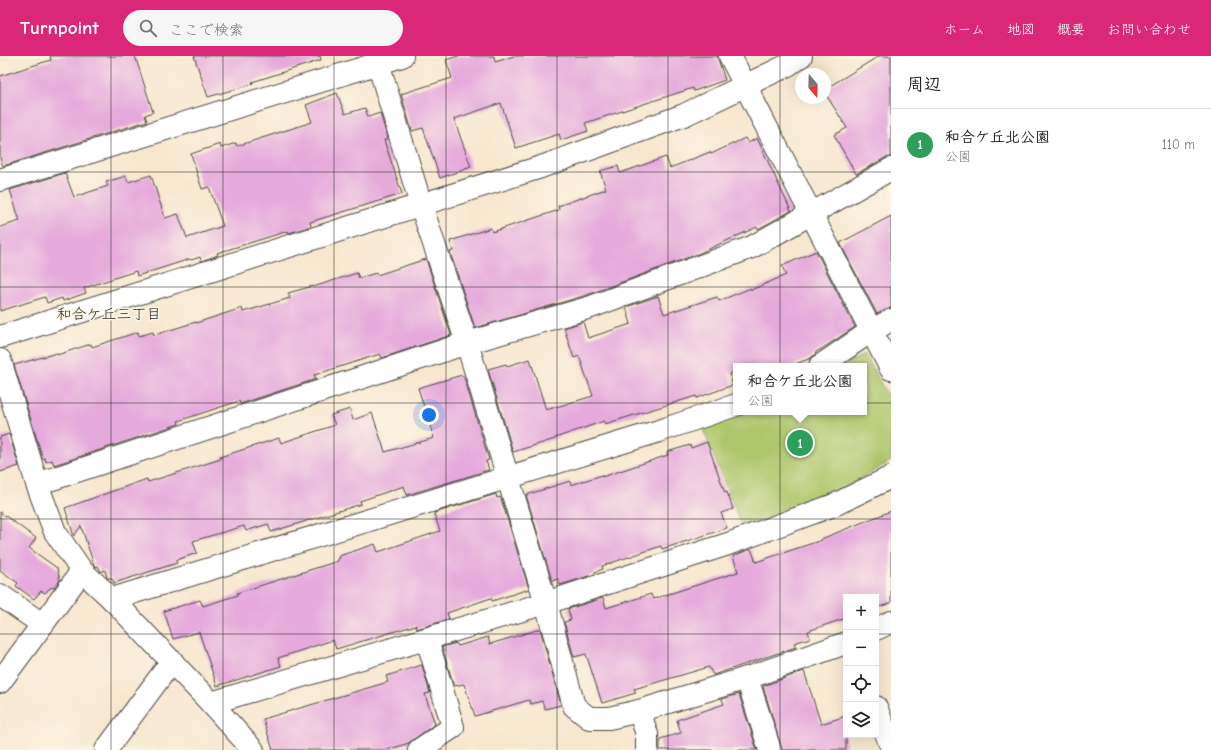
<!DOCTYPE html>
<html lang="ja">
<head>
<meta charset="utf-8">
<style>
  body { margin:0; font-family:"Comic Neue","Klee One",sans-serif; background:#f6f6f6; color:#202124 }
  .controls { position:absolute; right:12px; bottom:12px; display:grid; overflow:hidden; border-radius:0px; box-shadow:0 4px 16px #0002 }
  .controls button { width:36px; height:36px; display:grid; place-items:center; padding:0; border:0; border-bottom:1px solid #e0e0e0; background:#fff; color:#202124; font:20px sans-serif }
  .compass { position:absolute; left:795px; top:12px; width:36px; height:36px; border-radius:50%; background:#fff; box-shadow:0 4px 16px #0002; rotate:161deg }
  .you { position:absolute; left:429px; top:359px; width:14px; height:14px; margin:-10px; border:3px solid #fff; border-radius:50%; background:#1a73e8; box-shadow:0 0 0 6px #1a73e833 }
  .badge { display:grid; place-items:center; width:26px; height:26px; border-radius:50%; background:#db2777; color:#fff; font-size:13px; font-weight:700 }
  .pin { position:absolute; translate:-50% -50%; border:2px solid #fff; box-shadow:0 1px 4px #0006 }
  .popup { position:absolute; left:733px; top:307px; width:134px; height:52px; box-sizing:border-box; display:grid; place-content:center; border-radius:0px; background:#fff; filter:drop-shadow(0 1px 3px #0005); font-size:13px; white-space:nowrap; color:#757577 }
  .popup b { font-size:15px; color:#202124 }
  .popup::after { content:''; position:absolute; left:50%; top:100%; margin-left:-8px; border:8px solid transparent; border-top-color:#fff }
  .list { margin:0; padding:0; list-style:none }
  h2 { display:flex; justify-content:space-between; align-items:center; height:52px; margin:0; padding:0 16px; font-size:17px }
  h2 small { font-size:13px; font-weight:400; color:#757577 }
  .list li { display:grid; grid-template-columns:26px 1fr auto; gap:12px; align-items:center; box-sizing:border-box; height:72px; padding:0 16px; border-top:1px solid #e0e0e0 }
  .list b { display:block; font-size:15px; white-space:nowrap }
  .list p { margin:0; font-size:13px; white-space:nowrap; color:#757577 }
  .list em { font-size:13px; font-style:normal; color:#757577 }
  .icon { flex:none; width:22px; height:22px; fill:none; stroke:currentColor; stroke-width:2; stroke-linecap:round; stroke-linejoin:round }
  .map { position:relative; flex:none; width:891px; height:694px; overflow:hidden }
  header { display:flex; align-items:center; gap:24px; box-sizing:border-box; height:56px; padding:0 20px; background:#db2777; color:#fff }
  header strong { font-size:19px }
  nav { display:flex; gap:22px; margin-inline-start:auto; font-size:14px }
  .search { width:280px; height:36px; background:#f6f6f6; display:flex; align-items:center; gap:10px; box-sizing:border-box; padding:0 14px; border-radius:22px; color:#757577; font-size:15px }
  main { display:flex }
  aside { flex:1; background:#fff }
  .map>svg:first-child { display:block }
</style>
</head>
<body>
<header>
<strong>Turnpoint</strong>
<div class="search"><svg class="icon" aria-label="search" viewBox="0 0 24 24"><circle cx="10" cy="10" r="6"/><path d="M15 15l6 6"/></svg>ここで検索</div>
<nav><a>ホーム</a><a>地図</a><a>概要</a><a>お問い合わせ</a></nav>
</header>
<main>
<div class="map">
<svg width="891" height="694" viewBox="0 0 891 694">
  <rect width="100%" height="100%" fill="#fcf5e5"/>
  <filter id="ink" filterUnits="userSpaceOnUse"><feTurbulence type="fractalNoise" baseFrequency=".025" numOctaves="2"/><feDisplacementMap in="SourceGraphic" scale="8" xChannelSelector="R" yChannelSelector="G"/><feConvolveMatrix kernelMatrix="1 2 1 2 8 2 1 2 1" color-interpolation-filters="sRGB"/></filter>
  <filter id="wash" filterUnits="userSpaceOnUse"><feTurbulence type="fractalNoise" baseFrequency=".012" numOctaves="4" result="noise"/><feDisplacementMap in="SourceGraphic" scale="16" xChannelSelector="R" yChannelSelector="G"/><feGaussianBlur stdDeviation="0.9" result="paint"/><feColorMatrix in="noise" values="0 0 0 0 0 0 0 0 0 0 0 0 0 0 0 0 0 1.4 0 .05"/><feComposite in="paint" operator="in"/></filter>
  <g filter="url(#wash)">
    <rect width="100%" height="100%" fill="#f7e7cf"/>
    <path fill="#aec66b" stroke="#6c784b" d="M865,298L891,346V405L833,439L743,473L701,368L736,356H864V310H842Z"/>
    <g id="blocks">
      <g fill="#e5a9dc">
        <path d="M50,0H135L153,56L145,59L147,65L3,110L0,102V20L51,4Z"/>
        <path d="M194,0H320L321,4L252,26L253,28L208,41Z"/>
        <path d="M458,0H494L495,6L514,0H717L725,24L694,35L693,32L585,67L588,75L561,84L559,78L516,92L501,47L454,63L471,111L440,122L423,72L412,75L401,38L452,22L446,4Z"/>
        <path d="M879,0H891V101L885,102L856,118L834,79L847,72L825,37V33Z"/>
        <path d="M337,37L345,58L365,52L368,61L380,57L388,83L384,84L402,138L310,166L311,170L289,177L288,175L217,197L218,199L201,205L200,201L191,204L190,203L137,220L136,215L84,232L86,237L63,245L62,242L47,247L45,241L0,255V171L20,165L10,134L65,117L74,141L108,130L106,126L126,120L128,126L151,119L165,162L178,158L187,182L223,170L209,131L202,133L191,98L220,88L221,92L236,87L237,90L312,66L306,49Z"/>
        <path d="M745,82L748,87L757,82L791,155L758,173L757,171L700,197L587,239L475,272L450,196L453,195L450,185L491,172L492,176L559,154L558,150L606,133L600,115L618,110L620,117L666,101L670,112L710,96L711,98Z"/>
        <path d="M891,160V252L877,258L840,187Z"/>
        <path d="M816,195L855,271L823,292L816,296V297L811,302L791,310H736V315L729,318L733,329L697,342L696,340L605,368L604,365L555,382V383L513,396L488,313L506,308L507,310L530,303L546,354L593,340L579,300L574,302L564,272L583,266L588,282L631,268L626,251L658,240L664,258L717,241L719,245L751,232V234L786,219L782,210Z"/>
        <path d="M426,203L451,279L382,302L380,298L314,319L316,323L240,348L239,345L178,365L179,368L54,409L52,404L46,406L45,402L43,403L14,309L57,297V299L91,288L92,291L138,276L139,280L153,276L154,279L196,266V267L242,252L243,256L290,242L288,237L313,230V231L357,217L359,222L376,217L377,219Z"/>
        <path d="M462,319L463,321H464L489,404L486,405L489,414L407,439L404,430L360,445L361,448L271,476L268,468L246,475L244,470L193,485L197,497L176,504L177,507L114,527L112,522H107L105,514L101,516L98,510L96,511L94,509L81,470L74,480L65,452L147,423L148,426L221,403L220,401L279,382L281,387L335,369L331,359L350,353L353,364L372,357L385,396L434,382L418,332Z"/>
        <path d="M9,378L19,410L0,416V381Z"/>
        <path d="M707,386L725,437L727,436L733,453L721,457L727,472L662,493L661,490L602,510L603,513L595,516V518L560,529L558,523L552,525L526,439L570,425L571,429L602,419V421L668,399L667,396L690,389L691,392Z"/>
        <path d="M496,438L497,442L500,441L502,446L529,533L492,545L491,542L447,557L449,563L417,573L416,569L336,593L333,584L278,602L281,610L217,630L199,576L173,583L164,555L200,544L203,550L238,539L237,537L338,505V503L340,502L339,500L375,488L378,496L440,475L434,457Z"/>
        <path d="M891,455V547L876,552V541H846V562L808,575L810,582L794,587L796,591L713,619L709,611L634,633L636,637L602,647L586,598L574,601L564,566L571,564L568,553L603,542L606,552L651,538L653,543L738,516L733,500L751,493L756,506L822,484L821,483Z"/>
        <path d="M0,456L36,482L29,492L57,512L60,524L55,531L50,532L45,537L41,535L34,543L16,530L18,527L0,514Z"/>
        <path d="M540,573L561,649L545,653L542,645L531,648L529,644L475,660L464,628L454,630L442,591L456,587L458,590L488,581L490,588Z"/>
        <path d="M422,609L430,637L425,638L426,642L435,668L409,687L387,694H273L263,663L388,626L386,620Z"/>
        <path d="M804,615L821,668L846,660V694H782L763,630Z"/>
        <path d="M739,638L757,694H660V683L681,677L677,664L724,648L722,643Z"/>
      </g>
    </g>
  </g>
  <g filter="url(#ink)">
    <use href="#blocks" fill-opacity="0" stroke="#4a4744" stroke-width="1"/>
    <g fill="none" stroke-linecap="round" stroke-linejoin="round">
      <g stroke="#4a4744" stroke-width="24">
        <g id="minor">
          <path d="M376,0L421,149L467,287L546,547L574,650L589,662H609L639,655L747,622L846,587"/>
          <path d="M730,0L891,313"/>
          <path d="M0,124L402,0"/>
          <path d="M0,281L541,111L684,59L788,9L801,0"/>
          <path d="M0,304L37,428L55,476L82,515L112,543L211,647L253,694"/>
          <path d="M820,310L871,275L891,264"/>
          <path d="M37,428L467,287L591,251L752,191L891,113"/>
          <path d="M0,539L42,568"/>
          <path d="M112,543L659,375L736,349"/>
          <path d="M876,573L891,566"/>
          <path d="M747,622L770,694"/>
          <path d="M0,626L82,515"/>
          <path d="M211,647L546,547L728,488L834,449L891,421"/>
          <path d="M876,651L891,690"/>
          <path d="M639,655L647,678V694"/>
          <path d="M106,694L172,605"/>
          <path d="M419,694L453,671L427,583"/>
        </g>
      </g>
      <use href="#minor" stroke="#fff" stroke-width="22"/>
    </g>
  </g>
  <path fill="none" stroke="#2b2b2b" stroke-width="1" stroke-opacity="0.55" d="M111,0V694M223,0V694M334,0V694M446,0V694M557,0V694M668,0V694M780,0V694M0,116H891M0,231H891M0,347H891M0,463H891M0,578H846M876,578H891"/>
  <g text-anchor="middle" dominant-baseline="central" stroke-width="3" stroke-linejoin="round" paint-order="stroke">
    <g font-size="15" fill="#2b2b2b" stroke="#fcf5e5">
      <text x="109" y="258">和合ケ丘三丁目</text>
    </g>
  </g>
</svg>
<div class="controls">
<button>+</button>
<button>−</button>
<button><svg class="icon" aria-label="locate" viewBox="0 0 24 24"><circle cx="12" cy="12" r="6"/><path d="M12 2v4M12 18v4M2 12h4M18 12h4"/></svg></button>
<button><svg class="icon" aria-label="layers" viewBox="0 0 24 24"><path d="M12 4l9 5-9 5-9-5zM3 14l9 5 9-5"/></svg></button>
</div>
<svg class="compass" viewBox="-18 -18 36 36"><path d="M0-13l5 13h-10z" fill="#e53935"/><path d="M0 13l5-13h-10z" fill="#757577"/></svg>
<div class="you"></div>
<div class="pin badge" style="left:800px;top:387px;background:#2e9e5b">1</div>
<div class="popup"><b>和合ケ丘北公園</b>公園</div>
</div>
<aside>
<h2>周辺<small></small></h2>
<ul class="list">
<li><span class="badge" style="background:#2e9e5b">1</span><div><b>和合ケ丘北公園</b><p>公園</p></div><em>110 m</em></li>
</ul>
</aside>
</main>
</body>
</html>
